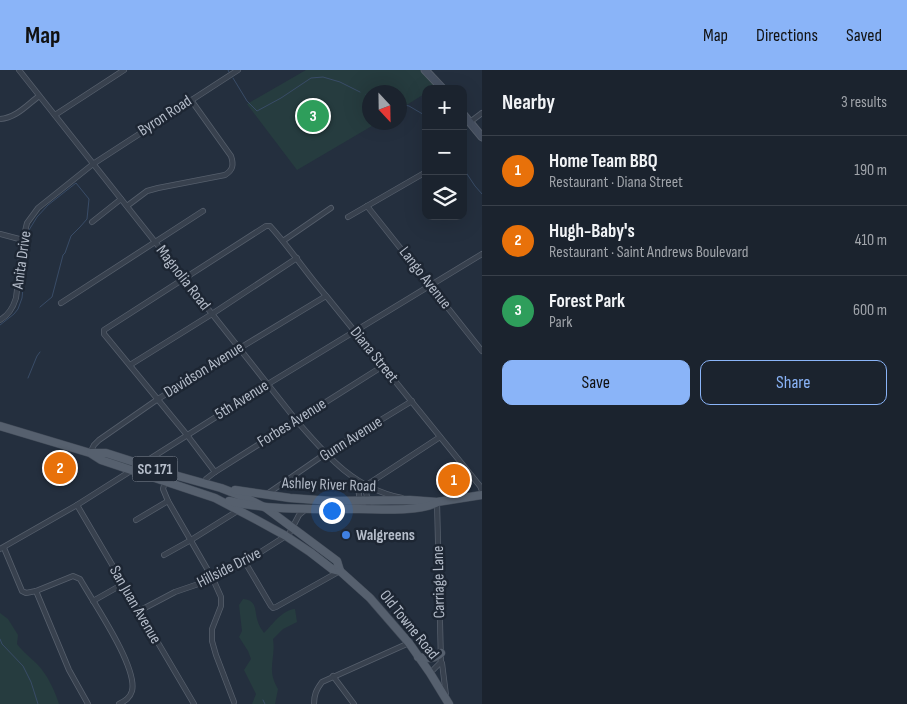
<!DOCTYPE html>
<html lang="en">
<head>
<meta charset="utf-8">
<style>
  body { margin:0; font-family:"Sofia Sans Condensed",sans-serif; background:#282f3a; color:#f1f3f6 }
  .controls { position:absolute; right:15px; top:15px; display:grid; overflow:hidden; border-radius:10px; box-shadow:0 5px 20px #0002 }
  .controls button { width:45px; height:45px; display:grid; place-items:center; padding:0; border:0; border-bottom:1px solid #39404a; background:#1b232e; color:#f1f3f6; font:25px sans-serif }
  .compass { position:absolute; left:362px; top:15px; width:45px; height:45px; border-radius:50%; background:#1b232e; box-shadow:0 5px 20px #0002; rotate:158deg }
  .you { position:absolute; left:331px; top:440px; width:18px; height:18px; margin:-12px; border:4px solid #fff; border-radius:50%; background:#1a73e8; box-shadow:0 0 0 8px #1a73e833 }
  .badge { display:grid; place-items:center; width:32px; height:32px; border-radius:50%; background:#8ab4f8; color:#fff; font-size:16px; font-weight:700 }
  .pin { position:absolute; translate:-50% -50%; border:2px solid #fff; box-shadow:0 1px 5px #0006 }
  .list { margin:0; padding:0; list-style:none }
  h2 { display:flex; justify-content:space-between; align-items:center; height:65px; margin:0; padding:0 20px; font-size:21px }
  h2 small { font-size:16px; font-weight:400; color:#a0a4aa }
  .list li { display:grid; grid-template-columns:32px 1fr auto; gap:15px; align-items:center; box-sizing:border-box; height:70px; padding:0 20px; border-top:1px solid #39404a }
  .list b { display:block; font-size:19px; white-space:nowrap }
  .list p { margin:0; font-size:16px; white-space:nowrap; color:#a0a4aa }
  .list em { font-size:16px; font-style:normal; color:#a0a4aa }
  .actions { display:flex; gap:10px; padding:15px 20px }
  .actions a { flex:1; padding:11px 0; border:1px solid #8ab4f8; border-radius:10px; text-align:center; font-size:18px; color:#8ab4f8 }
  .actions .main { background:#8ab4f8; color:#111 }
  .icon { flex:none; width:28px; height:28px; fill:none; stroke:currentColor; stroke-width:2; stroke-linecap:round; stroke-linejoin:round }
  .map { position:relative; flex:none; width:482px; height:634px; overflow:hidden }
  header { display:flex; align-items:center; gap:30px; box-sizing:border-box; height:70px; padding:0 25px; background:#8ab4f8; color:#111 }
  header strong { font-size:24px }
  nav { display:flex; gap:28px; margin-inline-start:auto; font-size:18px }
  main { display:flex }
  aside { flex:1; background:#1b232e }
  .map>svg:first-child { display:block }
</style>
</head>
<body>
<header>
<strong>Map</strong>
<nav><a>Map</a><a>Directions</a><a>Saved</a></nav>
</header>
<main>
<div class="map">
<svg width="482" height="634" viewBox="0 0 482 634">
  <rect width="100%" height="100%" fill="#242f3e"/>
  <g fill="#263c3f">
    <path d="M306,0H421L436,16L432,19H426V23L400,39V22H370V52L377,53L297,100L247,34Z"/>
    <path d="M243,529C258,530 254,541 258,552C259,556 262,560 264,563C273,554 282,540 295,539L297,552L283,559L273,569C276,590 266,598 278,619L275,634H252L256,624L244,600L251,589L248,581L239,567L242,561L239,535Z"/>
    <path d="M0,543L8,549L18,565L17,574C24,583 30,587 37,594C47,604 55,621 59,634H0Z"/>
  </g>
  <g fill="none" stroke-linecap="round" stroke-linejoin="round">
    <g stroke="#394c67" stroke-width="1">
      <path d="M228,0L229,2"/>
      <path d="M233,8L247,31L257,41L281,28L311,8L323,7L340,12L360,22"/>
      <path d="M366,25L370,27"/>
      <path d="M400,34L409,36L426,46"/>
      <path d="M463,98L475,116L482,124"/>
      <path d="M0,255L14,244L18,239L22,228L29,160L37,147L48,135L76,113L89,129L87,149L80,157L71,166L65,183L63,185L52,227L40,237"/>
      <path d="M28,308L37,286L40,282"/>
      <path d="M0,569L2,574L23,596L31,612L38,634"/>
      <path d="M263,630L265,634"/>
    </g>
    <g stroke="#565f6c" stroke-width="6">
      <g id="minor">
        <path d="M19,0L296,350C327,386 353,418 402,428"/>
        <path d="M55,45L124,0"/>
        <path d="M0,49C16,48 27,35 39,26"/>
        <path d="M470,52L482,43"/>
        <path d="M127,136L147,121L158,118L225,105C233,100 234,95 231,86L191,30"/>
        <path d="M367,136L482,281"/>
        <path d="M348,147L426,102"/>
        <path d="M92,152L121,129"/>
        <path d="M0,164L23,170"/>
        <path d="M283,171L331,138"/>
        <path d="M61,233L203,141"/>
        <path d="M0,250C9,245 13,238 16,228L23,170L27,153L38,138L93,94L238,0"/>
        <path d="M130,295L212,244L297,188"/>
        <path d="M90,383L94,375L99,370L158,329L240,278L326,226"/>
        <path d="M215,402L187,365L104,264V260L266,156H270C290,178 307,204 327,227C378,290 429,353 480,416L482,421"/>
        <path d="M355,410L358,417L360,432"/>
        <path d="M165,411L163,419L168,431L213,509L221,527V536L212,559V571L216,585L234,632"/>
        <path d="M206,414V409L215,402L383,296"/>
        <path d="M365,416L440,367"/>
        <path d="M365,416L369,439"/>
        <path d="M267,424L325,384L412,331"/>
        <path d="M77,435L194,634"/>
        <path d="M136,450L168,431"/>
        <path d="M4,478L22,521L26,523L36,521L69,600L88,634"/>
        <path d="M0,479L77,435L268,314L482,184"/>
        <path d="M164,485L191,470L239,440"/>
        <path d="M245,492L271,536L273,538L276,537L340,501"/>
        <path d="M36,521L73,506L80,509C93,532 138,597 132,621C130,628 125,631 119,634"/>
        <path d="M93,531L123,514"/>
        <path d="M139,541L175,522L213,509L245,492L289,464L299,445L305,440"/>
        <path d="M442,593L446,625"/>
        <path d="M430,603L441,592L437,432"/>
        <path d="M333,606L354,634"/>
        <path d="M314,634C314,625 316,620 322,612L409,573"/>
      </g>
    </g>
    <g stroke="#565f6c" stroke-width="9">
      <g id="secondary">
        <path d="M425,0L443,19"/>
        <path d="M463,44L482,67"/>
      </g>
    </g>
    <g stroke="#414a57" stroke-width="9">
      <g id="primary">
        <path d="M0,356L90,383L101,390L215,428L255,449L286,466L310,482L332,499L340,501"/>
        <path d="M91,383H106L178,406L221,418L244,427L266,438L337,491L340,501"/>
        <path d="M235,420L290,428L331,431L410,430L437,432L482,425"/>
        <path d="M229,431C272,441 315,439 359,439C381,439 417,442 436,433"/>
        <path d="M340,501L370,528L409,573L430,603L449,634"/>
        <path d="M418,587C427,588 434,590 441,583"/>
      </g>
    </g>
    <use href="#minor" stroke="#38414e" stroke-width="4.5"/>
    <use href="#secondary" stroke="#465061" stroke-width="7"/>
    <use href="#primary" stroke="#56606e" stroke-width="8"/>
  </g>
  <circle fill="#3f7fe0" stroke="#1d2633" stroke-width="2" cx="346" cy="465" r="5"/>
  <g text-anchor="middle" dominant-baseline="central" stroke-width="5" stroke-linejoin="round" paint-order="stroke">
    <rect fill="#1d2633" stroke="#878f9c" stroke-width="1" x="132.5" y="386.5" width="45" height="25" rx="4"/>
    <g font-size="15" font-weight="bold" fill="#b4bcc9">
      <text x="155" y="399">SC 171</text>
    </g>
    <g font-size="16" fill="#b4bcc9" stroke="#1d2633">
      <text transform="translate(165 46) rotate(-33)">Byron Road</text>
      <text transform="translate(22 190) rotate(-82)">Anita Drive</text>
      <text transform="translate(183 208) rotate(52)">Magnolia Road</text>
      <text transform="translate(425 208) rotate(52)">Lango Avenue</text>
      <text transform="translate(374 285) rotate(51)">Diana Street</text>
      <text transform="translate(204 300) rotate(-32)">Davidson Avenue</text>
      <text transform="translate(242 330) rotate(-32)">5th Avenue</text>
      <text transform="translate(292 353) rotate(-32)">Forbes Avenue</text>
      <text transform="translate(351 369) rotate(-32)">Gunn Avenue</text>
      <text transform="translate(329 415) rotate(2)">Ashley River Road</text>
      <text transform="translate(229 498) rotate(-27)">Hillside Drive</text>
      <text transform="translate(439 512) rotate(-91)">Carriage Lane</text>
      <text transform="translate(135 535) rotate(60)">San Juan Avenue</text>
      <text transform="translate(409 555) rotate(51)">Old Towne Road</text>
    </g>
    <g font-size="16" font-weight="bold" fill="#b4bcc9" stroke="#1d2633" text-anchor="start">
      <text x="356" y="465">Walgreens</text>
    </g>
  </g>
</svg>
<div class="controls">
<button>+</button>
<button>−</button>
<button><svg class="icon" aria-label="layers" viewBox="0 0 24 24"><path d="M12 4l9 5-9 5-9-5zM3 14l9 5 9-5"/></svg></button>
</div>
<svg class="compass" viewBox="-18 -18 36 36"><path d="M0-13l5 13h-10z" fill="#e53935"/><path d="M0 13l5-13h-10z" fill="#a0a4aa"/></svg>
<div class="you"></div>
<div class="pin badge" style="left:454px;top:410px;background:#e8710a">1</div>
<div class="pin badge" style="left:60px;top:398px;background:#e8710a">2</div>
<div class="pin badge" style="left:313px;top:46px;background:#2e9e5b">3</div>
</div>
<aside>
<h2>Nearby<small>3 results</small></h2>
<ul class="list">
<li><span class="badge" style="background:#e8710a">1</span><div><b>Home Team BBQ</b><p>Restaurant · Diana Street</p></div><em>190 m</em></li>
<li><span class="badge" style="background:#e8710a">2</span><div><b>Hugh-Baby's</b><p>Restaurant · Saint Andrews Boulevard</p></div><em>410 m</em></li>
<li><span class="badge" style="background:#2e9e5b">3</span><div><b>Forest Park</b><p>Park</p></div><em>600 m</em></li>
</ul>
<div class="actions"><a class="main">Save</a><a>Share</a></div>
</aside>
</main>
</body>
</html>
